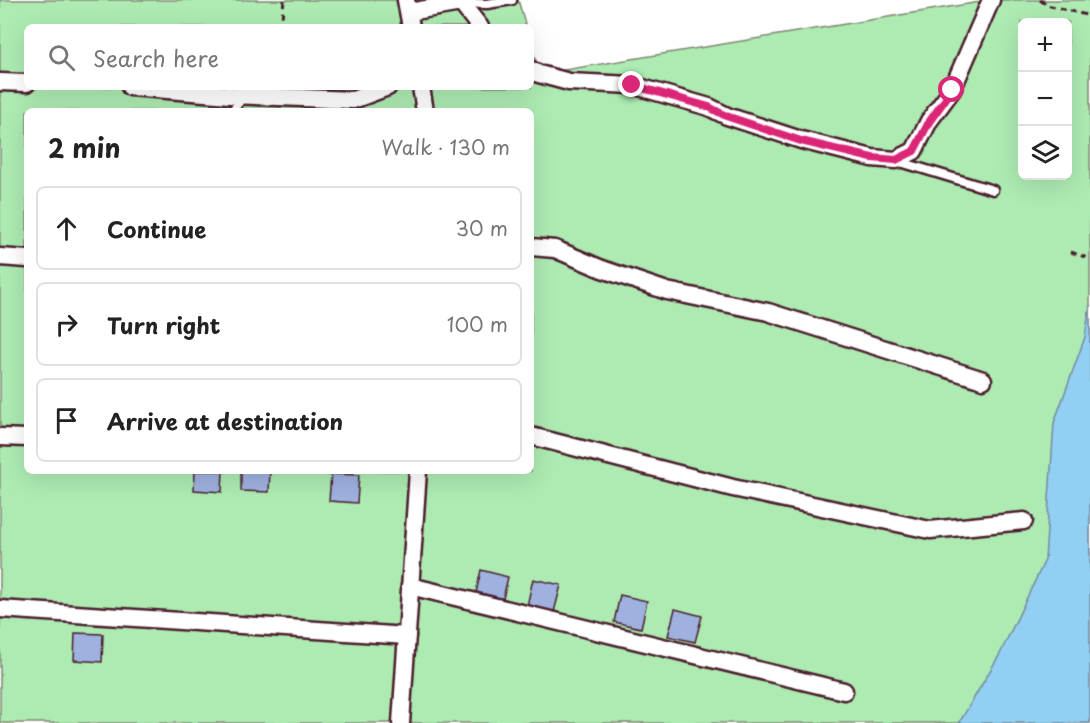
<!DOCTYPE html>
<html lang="en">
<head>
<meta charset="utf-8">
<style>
  body { margin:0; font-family:"Playpen Sans",sans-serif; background:#f2f2f2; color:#222 }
  .controls { position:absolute; right:18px; top:18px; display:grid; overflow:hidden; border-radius:9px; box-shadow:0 6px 24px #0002 }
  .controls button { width:54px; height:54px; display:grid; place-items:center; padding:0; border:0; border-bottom:2px solid #e0e0e0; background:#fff; color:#222; font:30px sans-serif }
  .stop { position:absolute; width:18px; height:18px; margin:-14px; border:4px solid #db2777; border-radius:50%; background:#fff }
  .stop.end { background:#db2777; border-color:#fff; box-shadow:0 2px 6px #0008 }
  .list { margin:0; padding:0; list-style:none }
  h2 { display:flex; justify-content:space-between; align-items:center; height:78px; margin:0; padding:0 24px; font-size:26px }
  h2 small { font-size:20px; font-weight:400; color:#767676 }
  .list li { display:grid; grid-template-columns:39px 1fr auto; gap:18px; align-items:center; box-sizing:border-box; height:84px; margin:0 12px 12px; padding:0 12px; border:2px solid #e0e0e0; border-radius:9px }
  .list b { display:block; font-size:22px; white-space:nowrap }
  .list em { font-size:20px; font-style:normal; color:#767676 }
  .icon { flex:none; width:33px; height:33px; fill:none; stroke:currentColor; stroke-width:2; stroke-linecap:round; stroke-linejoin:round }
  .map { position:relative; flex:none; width:1090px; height:723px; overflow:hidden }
  .search { position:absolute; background:#fff; box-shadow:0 6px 24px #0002; left:24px; top:24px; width:510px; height:66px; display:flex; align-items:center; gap:15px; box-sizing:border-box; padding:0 21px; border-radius:9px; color:#767676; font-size:22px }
  .panel { position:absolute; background:#fff; box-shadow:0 6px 24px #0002; left:24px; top:108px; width:510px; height:366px; border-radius:9px }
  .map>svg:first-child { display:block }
</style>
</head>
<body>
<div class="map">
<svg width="1090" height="723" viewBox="0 0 1090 723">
  <rect width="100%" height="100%" fill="#fff"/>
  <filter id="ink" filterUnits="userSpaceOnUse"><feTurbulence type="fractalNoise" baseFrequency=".0167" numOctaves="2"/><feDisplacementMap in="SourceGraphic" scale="12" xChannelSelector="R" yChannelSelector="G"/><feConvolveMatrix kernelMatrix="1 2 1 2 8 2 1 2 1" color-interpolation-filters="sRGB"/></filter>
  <g filter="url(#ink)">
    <path fill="#adebb2" stroke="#7c856e" stroke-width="1.5" fill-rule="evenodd" d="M0,0H518L526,27H27V87H531V45L540,74L992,0H1090V723H0ZM1022,22H1068V176H1022ZM27,111H531V471H27Z"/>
    <path fill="#91d0f2" stroke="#7589a2" stroke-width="1.5" d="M1090,305V723H959L1000,654L1045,560L1054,423L1085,337Z"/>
    <g fill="#9eb1df" stroke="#4a1f2b" stroke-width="1.5">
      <path d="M195,471H223L222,492L194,490Z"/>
      <path d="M241,471H270L269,492L241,491Z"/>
      <path d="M331,474L359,475L357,503L329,501Z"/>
      <path d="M481,570L508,577L502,603L475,597Z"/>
      <path d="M533,579L561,585L554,612L527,606Z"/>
      <path d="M620,595L647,601L641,628L614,622Z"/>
      <path d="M675,609L702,616L695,642L668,636Z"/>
      <path d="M75,633L103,634L102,662L74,660Z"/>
    </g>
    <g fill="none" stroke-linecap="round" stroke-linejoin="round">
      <g stroke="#4a1f2b" stroke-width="13">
        <g id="service">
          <path d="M461,3L487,4L512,0"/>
          <path d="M232,111L244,96"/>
          <path d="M897,161L993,190"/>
        </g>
      </g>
      <g stroke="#4a1f2b" stroke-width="21">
        <g id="minor">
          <path d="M406,0L411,27"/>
          <path d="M409,12L461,3L480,27"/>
          <path d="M531,70L539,74L569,82L632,85L709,107L727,116L801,140L872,158L896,160L914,151L929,121L952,90L991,0"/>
          <path d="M0,82L27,83"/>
          <path d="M130,87L230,95L353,100L388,87"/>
          <path d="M421,87L425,111"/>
          <path d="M531,247L555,249L602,269L667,291L768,312L983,380"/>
          <path d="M0,257L27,259"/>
          <path d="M531,436L733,488L930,530L1024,521"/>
          <path d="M0,437L27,438"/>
          <path d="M410,586L844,691"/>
          <path d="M0,609L407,636"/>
          <path d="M401,723L418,471"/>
        </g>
      </g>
      <g stroke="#4a1f2b" stroke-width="3" stroke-dasharray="6 4.5" stroke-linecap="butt">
        <path d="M1040,0L1047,5L1090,16"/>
        <path d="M281,27L284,0"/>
        <path d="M1071,252L1090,259"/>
      </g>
      <use href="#service" stroke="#fff" stroke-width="8"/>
      <use href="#minor" stroke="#fff" stroke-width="16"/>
    </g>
  </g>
  <g fill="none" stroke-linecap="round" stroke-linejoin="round" filter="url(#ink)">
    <path stroke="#db2777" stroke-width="8" d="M632,85L709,107L726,116L801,141L872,158L896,160L914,151L929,122L952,90"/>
  </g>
</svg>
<div class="controls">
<button>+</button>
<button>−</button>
<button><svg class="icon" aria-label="layers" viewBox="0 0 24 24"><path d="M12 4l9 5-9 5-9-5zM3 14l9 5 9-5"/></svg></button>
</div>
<div class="stop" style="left:952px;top:90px"></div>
<div class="stop end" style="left:632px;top:85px"></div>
<div class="search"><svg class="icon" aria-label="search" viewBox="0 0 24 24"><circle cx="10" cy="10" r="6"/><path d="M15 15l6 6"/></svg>Search here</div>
<section class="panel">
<h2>2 min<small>Walk · 130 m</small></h2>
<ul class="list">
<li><svg class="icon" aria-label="ahead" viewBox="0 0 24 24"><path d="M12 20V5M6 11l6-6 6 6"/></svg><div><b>Continue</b></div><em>30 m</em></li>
<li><svg class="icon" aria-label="right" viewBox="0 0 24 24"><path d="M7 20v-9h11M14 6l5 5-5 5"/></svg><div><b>Turn right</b></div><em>100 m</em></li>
<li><svg class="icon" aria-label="arrive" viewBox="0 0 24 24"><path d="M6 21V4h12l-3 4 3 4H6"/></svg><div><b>Arrive at destination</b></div></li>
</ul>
</section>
</div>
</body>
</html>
